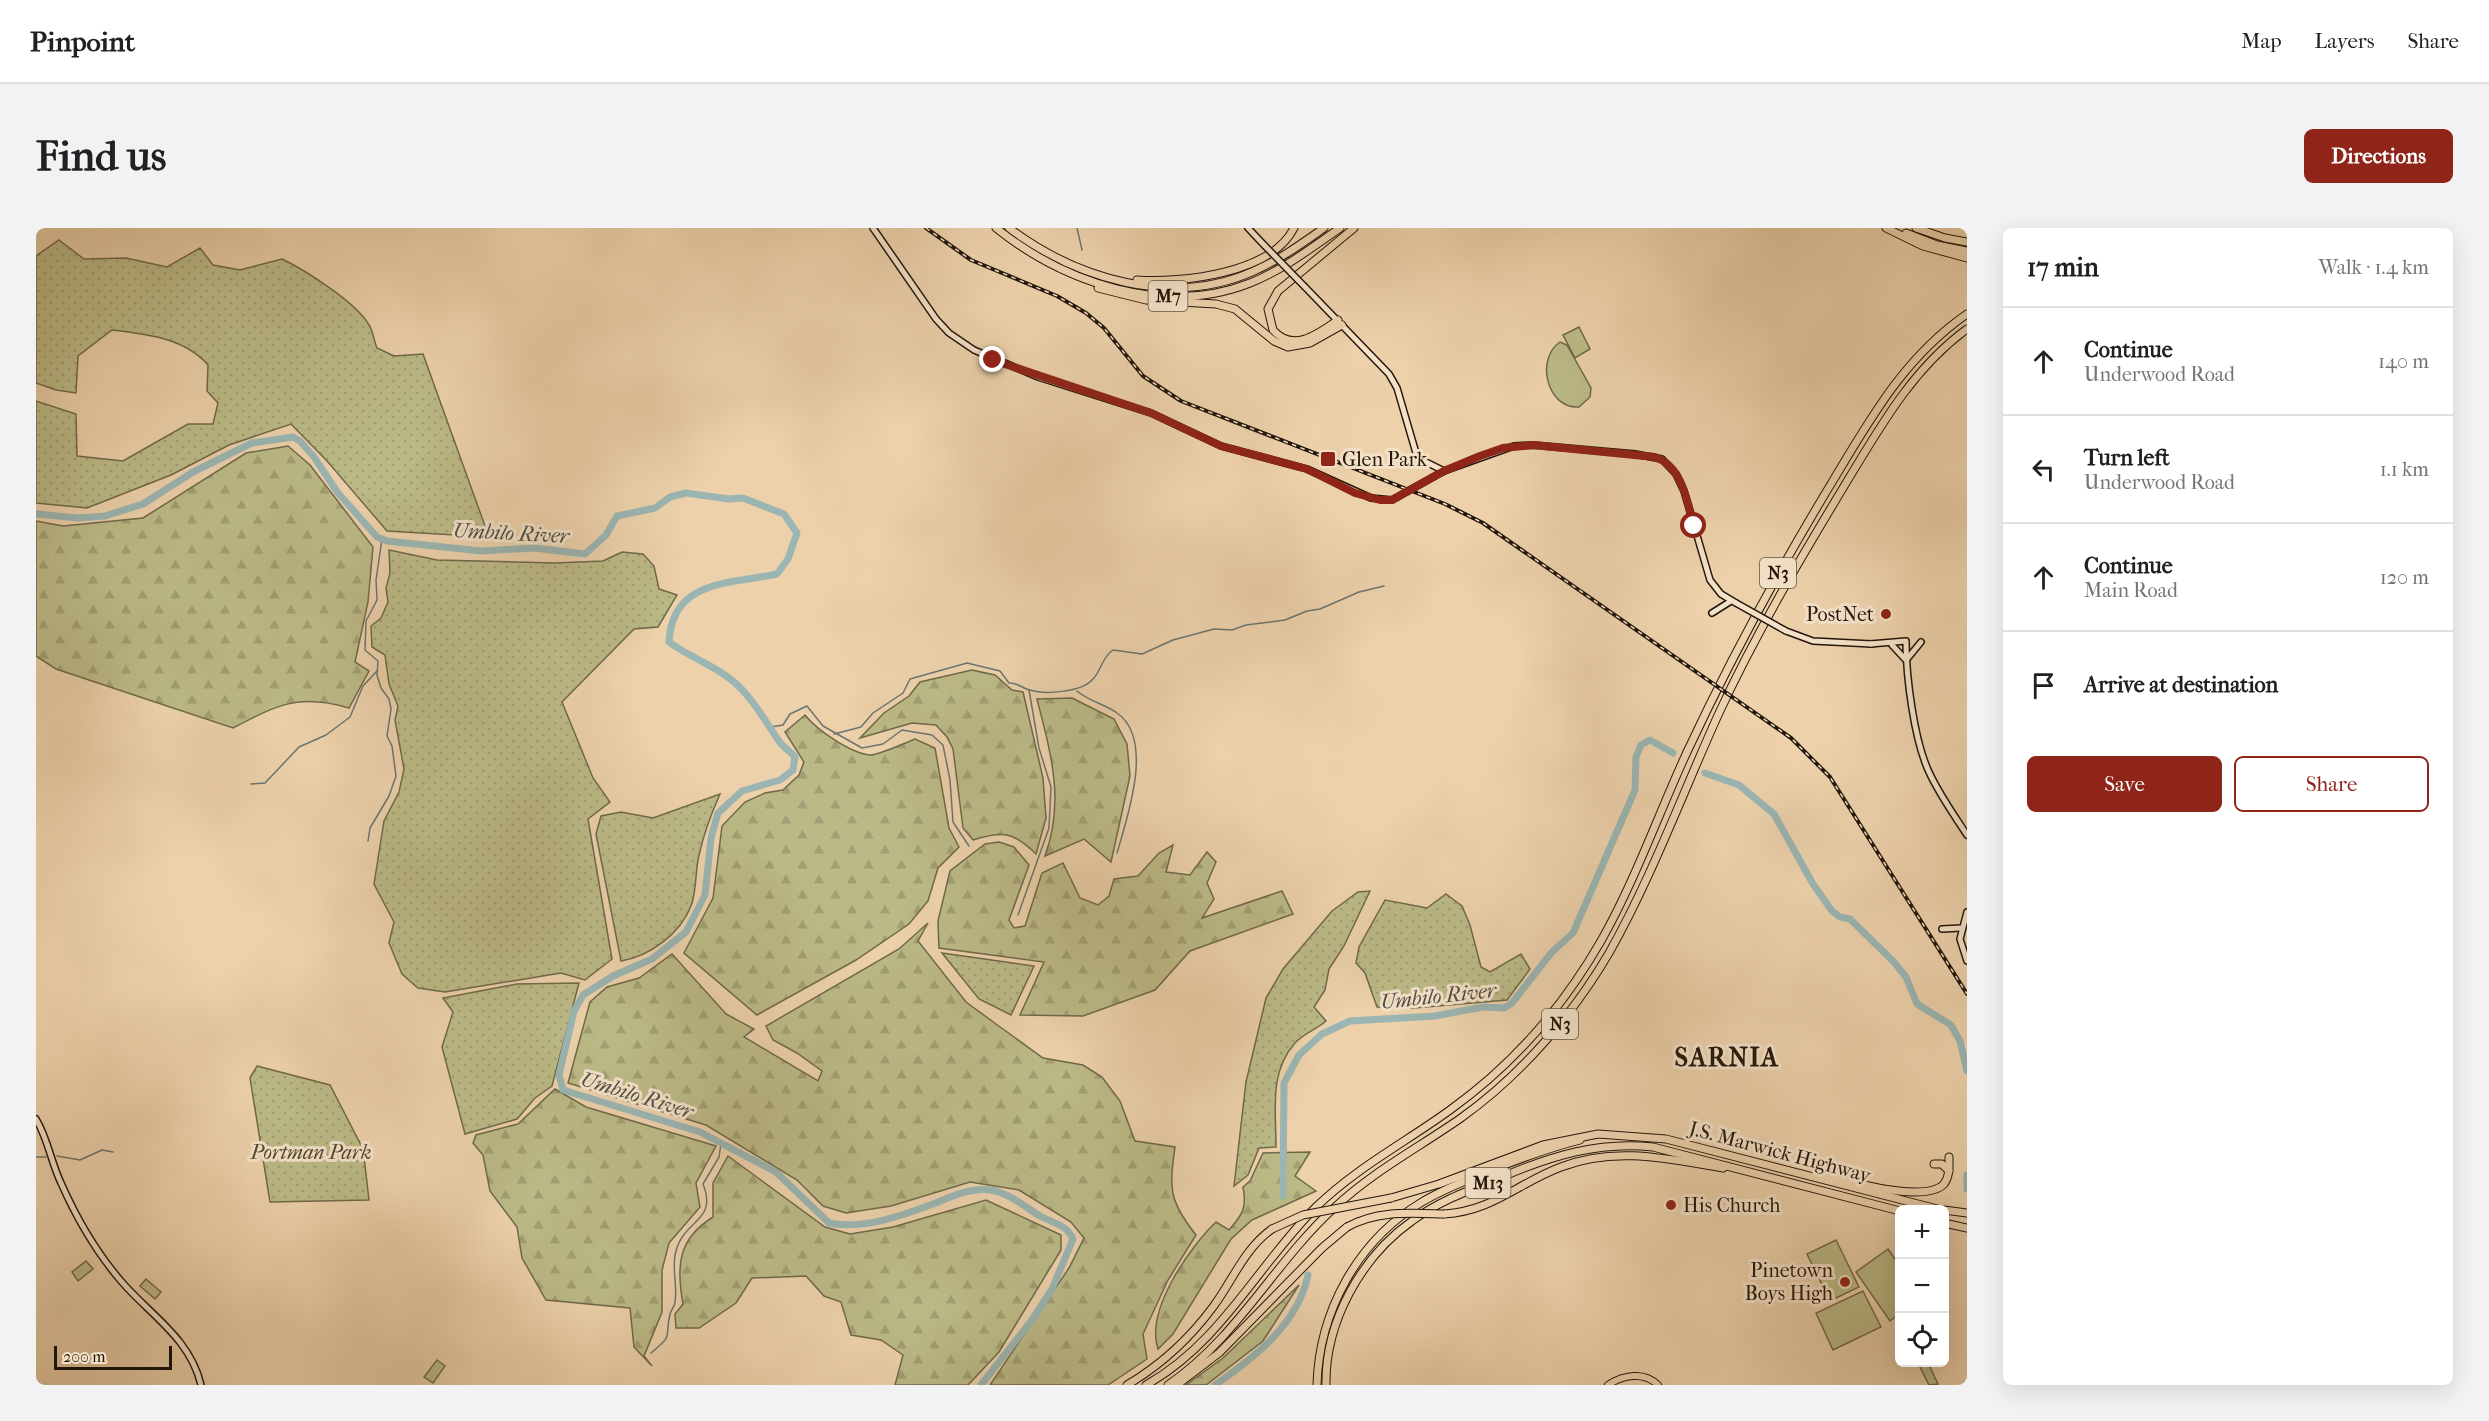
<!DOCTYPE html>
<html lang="en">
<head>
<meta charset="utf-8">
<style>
  body { margin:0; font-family:"IM FELL French Canon",serif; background:#f2f2f2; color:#202124 }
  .controls { position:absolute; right:18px; bottom:18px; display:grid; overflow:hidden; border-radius:9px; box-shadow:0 6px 24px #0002 }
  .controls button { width:54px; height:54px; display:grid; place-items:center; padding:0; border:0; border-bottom:2px solid #e0e0e0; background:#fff; color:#202124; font:30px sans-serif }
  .scale { position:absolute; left:18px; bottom:15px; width:118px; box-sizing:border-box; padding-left:6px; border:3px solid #24160b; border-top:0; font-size:16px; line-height:21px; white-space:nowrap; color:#24160b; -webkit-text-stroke:4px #f3e1c8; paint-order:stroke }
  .stop { position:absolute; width:18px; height:18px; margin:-14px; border:4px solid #8f2418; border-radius:50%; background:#fff }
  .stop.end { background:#8f2418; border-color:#fff; box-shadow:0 2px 6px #0008 }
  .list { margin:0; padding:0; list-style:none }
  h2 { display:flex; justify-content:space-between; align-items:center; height:78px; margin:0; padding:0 24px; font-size:26px }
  h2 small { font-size:20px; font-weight:400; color:#757577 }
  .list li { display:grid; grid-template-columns:39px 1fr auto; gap:18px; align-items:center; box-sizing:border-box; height:108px; padding:0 24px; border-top:2px solid #e0e0e0 }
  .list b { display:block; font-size:22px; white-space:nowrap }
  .list p { margin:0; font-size:20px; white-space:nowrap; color:#757577 }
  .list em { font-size:20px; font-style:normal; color:#757577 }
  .actions { display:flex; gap:12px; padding:18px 24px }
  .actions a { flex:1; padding:14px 0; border:2px solid #8f2418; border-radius:9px; text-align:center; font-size:21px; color:#8f2418 }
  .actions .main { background:#8f2418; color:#fff }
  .icon { flex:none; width:33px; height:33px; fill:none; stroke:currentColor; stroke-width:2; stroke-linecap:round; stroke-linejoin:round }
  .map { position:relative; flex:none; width:1931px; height:1157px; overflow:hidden; border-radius:9px }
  header { display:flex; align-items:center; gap:36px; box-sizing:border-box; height:84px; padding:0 30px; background:#fff; border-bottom:2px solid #e0e0e0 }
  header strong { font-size:28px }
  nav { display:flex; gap:33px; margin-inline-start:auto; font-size:21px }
  .intro { display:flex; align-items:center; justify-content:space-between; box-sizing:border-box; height:144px; padding:0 36px }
  h1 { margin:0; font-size:42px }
  .button { padding:15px 27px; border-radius:9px; background:#8f2418; color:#fff; font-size:21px; font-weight:700 }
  main { display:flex; gap:36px; padding:0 36px }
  aside { flex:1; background:#fff; border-radius:9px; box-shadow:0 6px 24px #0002 }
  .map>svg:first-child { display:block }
</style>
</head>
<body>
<header>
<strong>Pinpoint</strong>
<nav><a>Map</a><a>Layers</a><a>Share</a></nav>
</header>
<div class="intro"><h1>Find us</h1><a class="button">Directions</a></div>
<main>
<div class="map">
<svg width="1931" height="1157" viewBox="0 0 1931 1157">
  <defs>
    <pattern id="green-dots" width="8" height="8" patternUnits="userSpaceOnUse" patternTransform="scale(1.5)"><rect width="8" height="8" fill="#bbba87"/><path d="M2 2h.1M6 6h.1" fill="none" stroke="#a19f73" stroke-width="1.8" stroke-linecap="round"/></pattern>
    <pattern id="forest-firs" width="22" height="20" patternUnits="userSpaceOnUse" patternTransform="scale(1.5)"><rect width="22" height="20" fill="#bbba87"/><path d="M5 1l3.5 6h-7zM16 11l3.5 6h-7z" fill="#a19f73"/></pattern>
  </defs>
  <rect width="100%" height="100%" fill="#ecd1ab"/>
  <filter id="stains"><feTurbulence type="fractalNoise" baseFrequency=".00333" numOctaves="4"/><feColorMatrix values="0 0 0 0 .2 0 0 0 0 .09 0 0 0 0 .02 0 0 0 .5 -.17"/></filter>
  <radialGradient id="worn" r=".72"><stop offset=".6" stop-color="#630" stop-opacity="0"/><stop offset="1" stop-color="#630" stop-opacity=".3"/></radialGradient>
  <g fill="url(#green-dots)" stroke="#706849" stroke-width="1.5">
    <path d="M23,12L48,31L90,30L131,39L164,20L177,37L204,42L246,31C269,42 321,75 333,97C337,103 338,113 341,120L358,128L387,126L453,309L351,303L291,233L255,196L193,217L135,247L51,280L0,275V173L40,186L41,228L87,233L152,196H177L182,175L171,163L172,137C149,110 110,106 76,102L42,128L40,165L20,162L0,155V28Z"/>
    <path d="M353,322L401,332L519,335L567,333L586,324L607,326L618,338L623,361L641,367L622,399L598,401L526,474L557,550L574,574L552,591L576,731L549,752L525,745L409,764L382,760L366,746L353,715L358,694L338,656L348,593L363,564L368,541L359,492L362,478L353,456L349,427L336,419L335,398L345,390L352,374L350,360L354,345Z"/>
    <path d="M684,566C675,586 668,605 663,627C659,643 661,662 655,678C644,706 614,728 585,733L560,606L565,588L585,584L617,590Z"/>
    <path d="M1334,663L1308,718L1293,741L1289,762L1278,779L1290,793C1281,801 1267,806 1259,815C1233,844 1240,882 1240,919L1223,920L1212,947L1198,958L1210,854L1230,770L1247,741L1296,683L1322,664Z"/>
    <path d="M1410,666L1426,678L1434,697L1445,739L1454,744L1485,726L1494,741L1471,772L1378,780L1341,779L1329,745L1320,735L1323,719L1349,672L1391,680Z"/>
    <path d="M906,725L998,738L975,787L943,771Z"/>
    <path d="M543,755L516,858L499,870L481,891L429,906L406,819L417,784L407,770L481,756Z"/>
    <path d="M221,838L294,857L327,921L333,972L234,974L214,850Z"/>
  </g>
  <g fill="url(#forest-firs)" stroke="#706849" stroke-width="1.5">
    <path d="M252,218L274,237L337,319L332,374L319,434L333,443L313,480C263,465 241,477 197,500L20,441L0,428V293L27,298L107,290L210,225Z"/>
    <path d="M936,442L959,447L976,462L987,464L1007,550L1010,590L1000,626C977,603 966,603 937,612L927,600L917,521L911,509L900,497L876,495L824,510L848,485L873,468L884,454Z"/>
    <path d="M1036,470L1078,491L1091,516L1094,548L1075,634L1048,611L1009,628C1029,573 1015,526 1001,471Z"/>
    <path d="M769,487C781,502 814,525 834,527C843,527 869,515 879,511L899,520L913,600L923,619L902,640L892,673L873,696L820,732L721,787L648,725L677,670L686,598L709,574L729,565L747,562L763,547L768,534L749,504Z"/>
    <path d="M963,614L978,619L993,637L973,692L978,700L989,698L1006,645L1027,635L1044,670L1062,677L1073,668L1078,651L1102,648L1123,625L1137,617L1130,644L1154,647L1171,624L1180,634L1171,655L1178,671L1166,690L1246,663L1257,686L1154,723L1119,762L1047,788L984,787L1008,734L903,720L902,693L914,643L949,616Z"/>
    <path d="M892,695L882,713L930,774L960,796L1007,830L1047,837L1066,849L1084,873L1099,913L1139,919C1133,961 1133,973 1160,1007L1132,1052L1107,1106L1111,1131L1072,1157H954L1033,1040L1048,1010L1035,994L983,962L934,954L855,978L810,985L787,978L761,952L670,897L532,855L554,774L571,759L603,750L636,726L690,786L718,801L708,809L782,853L786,843L761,825L737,812L730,798L863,721Z"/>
    <path d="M519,861L550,879L680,918L660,955L664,979L633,1015L626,1042V1084L608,1128L616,1138L598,1119L594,1080L510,1072L486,1030L481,999L454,963L447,927L437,915L440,907L482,896Z"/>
    <path d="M1274,924L1259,948L1280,963L1216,992L1195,1011L1137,1106L1122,1121C1109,1083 1153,1020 1180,994L1193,1002C1207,986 1211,980 1207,959L1214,953L1227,925Z"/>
    <path d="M692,928L789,999L814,1006L857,999L950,972L1025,1007V1022L963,1124L932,1157H859L867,1127L845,1112L815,1107L805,1074L788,1068L770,1048L716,1050L700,1075L663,1100H640L639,1086L647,1076C640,1037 642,1011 677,989V955Z"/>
    <path d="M1263,1057L1227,1113L1170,1157H1150L1187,1130Z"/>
  </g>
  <g fill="#bbba87" stroke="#706849" stroke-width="1.5">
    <path d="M1543,99L1554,121L1539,130L1527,107Z"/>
    <path d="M1524,114L1531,117L1555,160L1554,169L1543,179C1511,181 1499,131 1524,114Z"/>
    <path d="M1800,1012L1823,1059L1794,1073L1771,1026Z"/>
    <path d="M1852,1021L1863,1037V1086L1854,1093L1820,1044Z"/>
    <path d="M50,1033L57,1041L42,1053L36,1044Z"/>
    <path d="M110,1051L125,1064L119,1071L104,1058Z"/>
    <path d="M1827,1063L1845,1099L1797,1122L1780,1085Z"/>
    <path d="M401,1132L409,1138L397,1155L388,1149Z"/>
    <path d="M1882,1135H1892L1902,1156L1893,1157Z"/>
  </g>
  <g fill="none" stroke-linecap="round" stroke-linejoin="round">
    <g stroke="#6b756f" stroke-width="1.5">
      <path d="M1041,0L1046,22"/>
      <path d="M1041,463C1054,474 1069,476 1081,485C1119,511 1091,590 1081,625"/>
      <path d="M735,499L747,497L754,486L771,478L787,498L826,520L847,516L866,502L896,507L907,517L914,552L917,594L933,618"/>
      <path d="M798,506L825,499L837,485L867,465L874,451L931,435L964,443L973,455C983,455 985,460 994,462C1009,467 1045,464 1056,452C1066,443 1065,430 1077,422L1106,426L1137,412L1178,401L1196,402L1210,397L1249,392L1271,383L1284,381L1323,364L1348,358"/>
      <path d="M215,556L229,555L263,519L290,507L314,489L327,458L341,443"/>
      <path d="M332,613L334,600L353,568L360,548L356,518L351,508L355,481L353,471L345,460L341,447L342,433L329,422L330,393L341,372L340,352L346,311"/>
      <path d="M982,687L1013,600L1015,559L1003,520L993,462"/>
      <path d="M21,928L44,932L66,922L77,924"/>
      <path d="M0,929H10"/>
      <path d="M615,1125C639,1105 628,1111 634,1086C635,1082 639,1078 639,1074C642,1057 635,1040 640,1023C648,991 682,994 667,956L683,929L685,916"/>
    </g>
    <g stroke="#9ab5b2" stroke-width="7">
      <path d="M0,286L42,290L69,288L107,276L157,244L216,215L257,209L264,213L278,229L302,265L341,309L351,313L445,323L498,320L549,326L570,307L581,288L619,280L634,269L650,265L693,271L707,270L748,286L761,305L752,331L741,346C695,356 636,351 633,414C653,429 678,437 697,453C716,469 729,493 743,513C747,520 755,523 759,529L757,542L744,552L706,563L682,585L675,610L669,667L650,704L616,731L577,748L547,767L538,783L523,847L527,862L664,904L740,944L793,995C826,1002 865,988 897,976C914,969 936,959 955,962C973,965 989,979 1004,988C1017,995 1030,996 1037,1011L1016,1061L996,1092L945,1157"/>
      <path d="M1669,545L1703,557L1738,586L1777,656L1796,683L1804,689L1814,691L1858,734L1870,749L1881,776L1915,797L1924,813L1931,843"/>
      <path d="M1931,947V961"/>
      <path d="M1247,968L1248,855L1263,827L1286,806L1314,793L1399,788L1447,779L1468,780L1476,775L1516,724L1537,705L1599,562L1600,529L1605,517L1614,512L1637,525"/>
      <path d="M1179,1157C1219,1129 1262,1096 1272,1047"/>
    </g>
    <g stroke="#24160b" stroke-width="8">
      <g id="secondary">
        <path d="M837,0L900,91L913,105L938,122L1002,149L1115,185L1185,218L1271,241L1335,270L1356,272L1408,243L1478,218L1497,217L1599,226L1626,231L1640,246L1648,263L1674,352L1685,366L1700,375"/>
        <path d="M1212,0L1229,18"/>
        <path d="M1269,59L1353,146L1361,160L1380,225L1384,231L1408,243"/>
        <path d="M1676,385L1695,373"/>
        <path d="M1750,403L1777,413L1836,416"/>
        <path d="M1834,416L1870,413C1870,448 1878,512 1893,544C1903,566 1918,587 1931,607"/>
        <path d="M1856,417L1869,431"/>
        <path d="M1871,431L1885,414"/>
        <path d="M1931,684L1924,711L1931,733"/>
        <path d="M1906,701L1925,700"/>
        <path d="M0,891C12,911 15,934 25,955C40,989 61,1025 85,1053C114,1087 154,1110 165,1157"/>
      </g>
    </g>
    <g stroke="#24160b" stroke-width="8">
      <path id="primary" d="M1572,1157C1587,1147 1608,1143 1622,1157"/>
    </g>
    <g stroke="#24160b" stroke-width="9">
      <g id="highway">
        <path d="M960,0C1029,55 1128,89 1214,55C1247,42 1275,20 1304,0"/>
        <path d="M973,0C1041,51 1136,80 1218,43C1243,32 1265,16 1288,0"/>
        <path d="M1850,0L1887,18L1931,30"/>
        <path d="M1880,0L1909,10L1931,14"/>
        <path d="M1870,5L1901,17L1931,23"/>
        <path d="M1101,52C1145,55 1235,46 1258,0"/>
        <path d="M1062,60L1110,72L1180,76L1199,81L1238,113L1252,119L1274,115L1306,97"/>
        <path d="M1302,92C1282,106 1257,125 1237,102L1232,81L1242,63L1318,0"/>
        <path d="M1898,936H1906L1913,943"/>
        <path d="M1788,948C1813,953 1889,976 1908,956C1914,948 1913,938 1913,929"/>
        <path d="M1355,970L1403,956L1507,917L1562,906L1630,911L1905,982"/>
        <path d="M1908,982L1931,985"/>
        <path d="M1408,986C1457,983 1482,955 1525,939C1579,918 1632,931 1687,940"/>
        <path d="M1908,995L1931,1000"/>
        <path d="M1091,1157C1125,1137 1154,1110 1177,1079C1197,1052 1208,1021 1236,1001"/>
        <path d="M1110,1157C1185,1115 1221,1038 1280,979C1320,940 1370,914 1414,882C1477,837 1527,779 1565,713C1599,653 1622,587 1651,524C1695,430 1744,340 1798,251C1836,188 1869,129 1931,86"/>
        <path d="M1132,1157C1201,1110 1238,1035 1298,980C1336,944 1382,920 1425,890C1485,847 1536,788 1573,725C1616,649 1647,564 1683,485C1719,407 1763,333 1807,260C1843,201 1875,142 1931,101"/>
        <path d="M1141,1157L1183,1125L1286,1020L1311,999"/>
        <path d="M1281,1157C1283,1083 1322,1012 1386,974C1407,961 1430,953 1453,943C1483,931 1512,920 1544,912"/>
        <path d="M1290,1157C1289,1094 1325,1029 1376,993C1403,973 1436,961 1466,949C1515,928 1563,913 1617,919L1864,983"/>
      </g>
    </g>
    <use href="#secondary" stroke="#f3e1c8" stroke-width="5"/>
    <use href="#primary" stroke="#ecd1ab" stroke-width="6"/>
    <use href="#highway" stroke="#ecd1ab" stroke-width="7"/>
    <g stroke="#24160b" stroke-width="4">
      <path id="rail" d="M890,0L935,32L1021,68L1050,85L1068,100L1107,148L1145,173L1409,276L1447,295L1755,510L1794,549L1931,766"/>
    </g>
    <use href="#rail" stroke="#f3e1c8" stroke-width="1.5" stroke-dasharray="4.5" stroke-linecap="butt"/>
    <g stroke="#24160b" stroke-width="8" stroke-linecap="butt">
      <g id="secondary-bridge">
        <path d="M1229,18L1269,59"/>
        <path d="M1700,375L1750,403"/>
      </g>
    </g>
    <g stroke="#24160b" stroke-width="9" stroke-linecap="butt">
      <g id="highway-bridge">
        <path d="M1311,999C1341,982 1374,985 1408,986"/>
        <path d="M1236,1001L1267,987L1355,970"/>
      </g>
    </g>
    <use href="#secondary-bridge" stroke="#f3e1c8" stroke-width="5"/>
    <use href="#highway-bridge" stroke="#ecd1ab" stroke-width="7"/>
  </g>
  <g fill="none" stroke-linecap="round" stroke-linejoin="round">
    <path stroke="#8f2418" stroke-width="8" d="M957,132L1115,185L1185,218L1271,241L1319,265L1344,272H1356L1408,243L1444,228L1467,220L1497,217L1619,229C1646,238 1651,273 1658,298"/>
  </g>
  <g fill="#8f2418" stroke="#f3e1c8" stroke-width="2">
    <rect x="1284" y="223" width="16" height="16" rx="3"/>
    <circle cx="1850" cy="386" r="6"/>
    <circle cx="1635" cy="977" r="6"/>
    <circle cx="1809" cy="1054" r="6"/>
  </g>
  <g text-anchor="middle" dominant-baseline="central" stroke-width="6" stroke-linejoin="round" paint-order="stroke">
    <g fill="#f3e1c8" stroke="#625344" stroke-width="1.5">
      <rect x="1112.5" y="53" width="39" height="30" rx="4.5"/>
      <rect x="1724" y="330" width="36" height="30" rx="4.5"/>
      <rect x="1506" y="781" width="36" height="30" rx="4.5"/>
      <rect x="1429.5" y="940" width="45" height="30" rx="4.5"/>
    </g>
    <g font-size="18" font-weight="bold" fill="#24160b">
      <text x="1132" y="68">M7</text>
      <text x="1742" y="345">N3</text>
      <text x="1524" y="796">N3</text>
      <text x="1452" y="955">M13</text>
    </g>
    <g font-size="20" fill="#24160b" stroke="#f3e1c8" text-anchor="start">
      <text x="1306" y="231">Glen Park</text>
      <text x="1838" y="386" text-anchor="end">PostNet</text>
      <text x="1647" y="977">His Church</text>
      <text x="1797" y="1042" text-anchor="end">Pinetown<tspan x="1797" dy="23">Boys High</tspan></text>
    </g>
    <g font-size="20" font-style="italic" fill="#514730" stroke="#f3e1c8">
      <text x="275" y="924">Portman Park</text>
    </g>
    <g font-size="20" fill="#24160b" stroke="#f3e1c8">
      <text transform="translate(1744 924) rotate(15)">J.S. Marwick Highway</text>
    </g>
    <g font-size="21" font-style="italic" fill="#4d4e45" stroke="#f3e1c8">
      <text transform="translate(475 305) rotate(3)">Umbilo River</text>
      <text transform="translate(1402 768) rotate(-6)">Umbilo River</text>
      <text transform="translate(601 867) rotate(17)">Umbilo River</text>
    </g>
    <g font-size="26" font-weight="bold" letter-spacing="1.5" fill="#24160b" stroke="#f3e1c8">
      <text x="1691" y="829">SARNIA</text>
    </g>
  </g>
  <rect width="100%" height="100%" filter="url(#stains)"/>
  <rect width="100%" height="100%" fill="url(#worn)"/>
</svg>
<div class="controls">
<button>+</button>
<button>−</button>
<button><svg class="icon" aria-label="locate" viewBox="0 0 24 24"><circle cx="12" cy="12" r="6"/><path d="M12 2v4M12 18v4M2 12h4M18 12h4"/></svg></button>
</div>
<div class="scale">200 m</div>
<div class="stop" style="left:1658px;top:298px"></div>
<div class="stop end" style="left:957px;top:132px"></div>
</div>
<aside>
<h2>17 min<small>Walk · 1.4 km</small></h2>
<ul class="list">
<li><svg class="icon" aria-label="ahead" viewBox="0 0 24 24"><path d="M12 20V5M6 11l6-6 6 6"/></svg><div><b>Continue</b><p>Underwood Road</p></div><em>140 m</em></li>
<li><svg class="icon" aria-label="left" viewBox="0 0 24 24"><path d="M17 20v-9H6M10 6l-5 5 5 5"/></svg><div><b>Turn left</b><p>Underwood Road</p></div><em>1.1 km</em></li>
<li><svg class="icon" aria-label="ahead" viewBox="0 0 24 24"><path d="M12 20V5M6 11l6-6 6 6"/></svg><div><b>Continue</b><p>Main Road</p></div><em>120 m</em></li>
<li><svg class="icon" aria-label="arrive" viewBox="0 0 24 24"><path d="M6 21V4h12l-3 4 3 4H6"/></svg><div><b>Arrive at destination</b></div></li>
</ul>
<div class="actions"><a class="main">Save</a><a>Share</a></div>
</aside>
</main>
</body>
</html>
